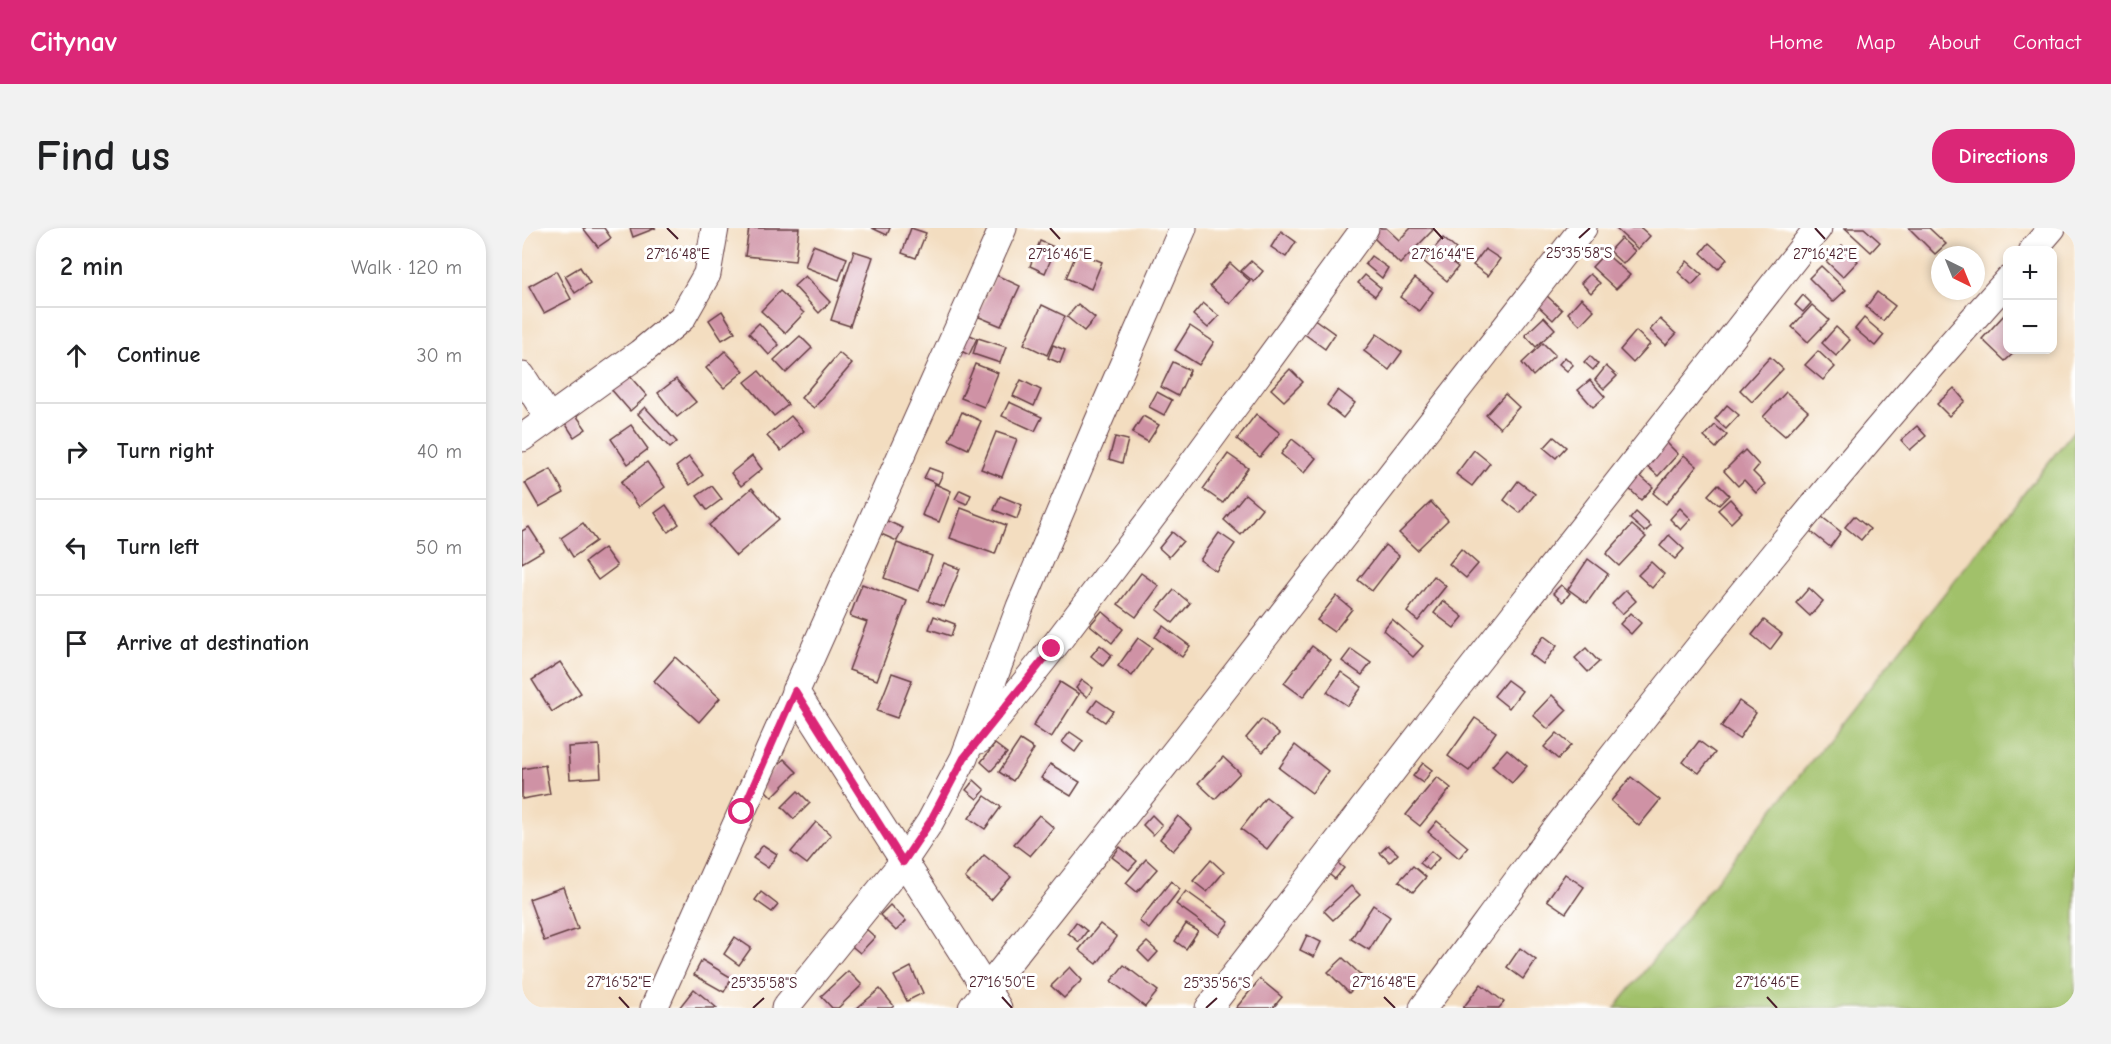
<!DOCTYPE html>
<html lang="en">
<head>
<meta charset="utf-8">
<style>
  body { margin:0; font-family:"Comic Neue",sans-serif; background:#f2f2f2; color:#202124 }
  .controls { position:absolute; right:18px; top:18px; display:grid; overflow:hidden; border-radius:12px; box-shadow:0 3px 9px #0003 }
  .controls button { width:54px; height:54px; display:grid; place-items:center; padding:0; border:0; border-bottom:2px solid #e0e0e0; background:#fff; color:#202124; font:30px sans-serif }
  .compass { position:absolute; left:1409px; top:18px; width:54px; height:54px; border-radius:50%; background:#fff; box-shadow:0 3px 9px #0003; rotate:137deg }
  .stop { position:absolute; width:18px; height:18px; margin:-14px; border:4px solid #db2777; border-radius:50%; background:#fff }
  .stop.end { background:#db2777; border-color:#fff; box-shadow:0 2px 6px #0008 }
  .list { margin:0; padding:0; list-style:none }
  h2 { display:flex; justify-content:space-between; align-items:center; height:78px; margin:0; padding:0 24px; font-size:26px }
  h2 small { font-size:20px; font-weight:400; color:#757577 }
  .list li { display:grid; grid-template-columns:39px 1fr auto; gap:18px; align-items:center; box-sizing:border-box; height:96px; padding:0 24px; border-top:2px solid #e0e0e0 }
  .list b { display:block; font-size:22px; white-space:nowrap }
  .list em { font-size:20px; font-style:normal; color:#757577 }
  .icon { flex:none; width:33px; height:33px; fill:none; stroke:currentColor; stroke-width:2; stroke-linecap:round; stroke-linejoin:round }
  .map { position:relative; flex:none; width:1553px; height:780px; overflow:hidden; border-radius:24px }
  header { display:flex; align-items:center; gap:36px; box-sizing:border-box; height:84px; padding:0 30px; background:#db2777; color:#fff }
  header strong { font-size:28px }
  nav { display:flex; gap:33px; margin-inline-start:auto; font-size:21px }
  .intro { display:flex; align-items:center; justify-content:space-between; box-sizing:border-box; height:144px; padding:0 36px }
  h1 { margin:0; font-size:42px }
  .button { padding:15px 27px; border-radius:24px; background:#db2777; color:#fff; font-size:21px; font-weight:700 }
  main { display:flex; gap:36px; padding:0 36px }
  aside { flex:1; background:#fff; border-radius:24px; box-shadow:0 3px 9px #0003 }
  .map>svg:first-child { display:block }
</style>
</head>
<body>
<header>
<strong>Citynav</strong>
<nav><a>Home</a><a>Map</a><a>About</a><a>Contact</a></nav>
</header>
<div class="intro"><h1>Find us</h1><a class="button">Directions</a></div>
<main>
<aside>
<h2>2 min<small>Walk · 120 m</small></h2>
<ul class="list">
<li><svg class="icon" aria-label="ahead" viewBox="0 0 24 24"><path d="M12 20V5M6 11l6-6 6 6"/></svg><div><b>Continue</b></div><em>30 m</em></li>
<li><svg class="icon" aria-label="right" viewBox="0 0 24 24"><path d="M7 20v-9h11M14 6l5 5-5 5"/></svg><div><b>Turn right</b></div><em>40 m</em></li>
<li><svg class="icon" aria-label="left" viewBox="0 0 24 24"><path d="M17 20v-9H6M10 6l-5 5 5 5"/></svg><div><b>Turn left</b></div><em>50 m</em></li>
<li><svg class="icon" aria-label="arrive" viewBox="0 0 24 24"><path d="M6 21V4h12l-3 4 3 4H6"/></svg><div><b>Arrive at destination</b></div></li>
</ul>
</aside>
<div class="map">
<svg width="1553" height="780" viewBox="0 0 1553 780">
  <rect width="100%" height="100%" fill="#fff"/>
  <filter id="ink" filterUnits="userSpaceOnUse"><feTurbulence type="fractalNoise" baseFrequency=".0167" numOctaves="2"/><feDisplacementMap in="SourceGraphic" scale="12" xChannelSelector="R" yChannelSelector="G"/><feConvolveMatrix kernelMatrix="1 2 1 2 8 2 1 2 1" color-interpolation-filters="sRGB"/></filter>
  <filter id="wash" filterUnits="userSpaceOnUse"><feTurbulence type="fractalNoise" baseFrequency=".008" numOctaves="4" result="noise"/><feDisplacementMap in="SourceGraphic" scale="24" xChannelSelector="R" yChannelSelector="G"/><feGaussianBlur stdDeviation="1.35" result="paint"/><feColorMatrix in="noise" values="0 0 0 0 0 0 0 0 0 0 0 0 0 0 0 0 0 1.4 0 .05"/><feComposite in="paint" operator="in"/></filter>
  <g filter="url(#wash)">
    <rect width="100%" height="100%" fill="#f3ddc0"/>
    <path fill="#a1c16a" stroke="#76704a" stroke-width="1.5" d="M1553,201V780H1093Z"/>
    <g id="blocks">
      <g fill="#cf92a5">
        <path d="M61,0H82L89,10L76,19Z"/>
        <path d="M108,0H134L111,9Z"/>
        <path d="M227,0H277L273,33L223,28Z"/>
        <path d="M350,0H368L365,7Z"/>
        <path d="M389,0L404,5L394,30L380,25Z"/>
        <path d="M854,0H864L877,12L889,0H909L911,2L878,36L848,6Z"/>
        <path d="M1093,0H1119L1128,8L1116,21Z"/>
        <path d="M1323,0H1342L1358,14L1349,24Z"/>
        <path d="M1387,0H1407L1424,16L1413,26Z"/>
        <path d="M759,3L774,14L764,29L749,19Z"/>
        <path d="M921,10L934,21L926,31L936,39L925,53L901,33Z"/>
        <path d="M1099,10L1113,23L1101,36L1087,23Z"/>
        <path d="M518,13L534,20L523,45L508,38Z"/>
        <path d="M1187,15L1205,31L1196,41L1179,25Z"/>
        <path d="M291,17L325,30L317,52L283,39Z"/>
        <path d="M1320,17L1336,33L1321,49L1304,33Z"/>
        <path d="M963,21L978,31L966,48L951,37Z"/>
        <path d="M332,23L351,29L328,98L309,92Z"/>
        <path d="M555,24L580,34L569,61L544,50Z"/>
        <path d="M1083,25L1108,47L1094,61L1070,39Z"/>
        <path d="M849,28L866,40L860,50L843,36Z"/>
        <path d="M729,33L741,43L732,54L719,43Z"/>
        <path d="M1165,33L1180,46L1170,57L1156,44Z"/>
        <path d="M708,35L728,53L708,76L688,58Z"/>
        <path d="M1299,38L1324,62L1311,74L1287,50Z"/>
        <path d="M58,39L68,55L53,65L43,48Z"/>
        <path d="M34,43L49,71L22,85L7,58Z"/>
        <path d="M1068,46L1078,55L1069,65L1059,55Z"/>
        <path d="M474,47L498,58L479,98L455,88Z"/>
        <path d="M843,47L859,60L853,68L836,55Z"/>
        <path d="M283,48L308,74L297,85L272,58Z"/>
        <path d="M893,50L911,64L897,83L878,69Z"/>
        <path d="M258,63L282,85L263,105L239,83Z"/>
        <path d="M1355,64L1373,78L1361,93L1344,79Z"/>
        <path d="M1024,67L1040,82L1031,92L1015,77Z"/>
        <path d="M1281,67L1289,75L1281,84L1273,77Z"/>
        <path d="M1059,70L1072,82L1058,97L1046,85Z"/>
        <path d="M681,75L697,88L686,100L671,87Z"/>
        <path d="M556,76L573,90L562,103L545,89Z"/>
        <path d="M520,77L543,88L525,127L502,116Z"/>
        <path d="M1290,77L1307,92L1286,114L1270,99Z"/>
        <path d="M200,83L213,104L200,112L187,92Z"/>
        <path d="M784,85L813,106L803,121L773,99Z"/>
        <path d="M1483,86L1486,88V122H1495L1483,133L1460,111Z"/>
        <path d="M1022,89L1033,101L1014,119L1003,107Z"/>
        <path d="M1342,90L1362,107L1353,118L1333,101Z"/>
        <path d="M1138,91L1154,106L1144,117L1128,102Z"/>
        <path d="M237,95L257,117L247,127L227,105Z"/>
        <path d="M668,98L692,114L677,137L653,122Z"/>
        <path d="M1314,99L1328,112L1314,128L1300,115Z"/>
        <path d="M438,103L455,110L447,127L431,119Z"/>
        <path d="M1114,103L1128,116L1111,135L1098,122Z"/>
        <path d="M855,106L880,124L867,142L842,123Z"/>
        <path d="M278,108L290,120L264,145L252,132Z"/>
        <path d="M456,110L484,119L478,135L451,126Z"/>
        <path d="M1021,115L1033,127L1011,148L1000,135Z"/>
        <path d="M531,117L543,122L538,135L526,130Z"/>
        <path d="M203,123L222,143L202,160L184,140Z"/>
        <path d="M1296,123L1313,139L1301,152L1283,137Z"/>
        <path d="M317,125L330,136L292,180L279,170Z"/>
        <path d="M1068,128L1076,136L1071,142L1062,134Z"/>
        <path d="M1043,129L1051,137L1045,143L1037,136Z"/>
        <path d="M1248,129L1261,141L1230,174L1218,162Z"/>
        <path d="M651,134L668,142L656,168L639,159Z"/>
        <path d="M453,136L476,145L462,179L439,170Z"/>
        <path d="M1084,138L1095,148L1082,161L1073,152Z"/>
        <path d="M768,141L781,154L762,173L749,161Z"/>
        <path d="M237,143L266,177L252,188L223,154Z"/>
        <path d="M105,145L125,168L108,183L88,160Z"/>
        <path d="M154,151L174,174L155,189L136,165Z"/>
        <path d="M499,152L519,162L512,178L491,168Z"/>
        <path d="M1068,152L1083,169L1071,179L1056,162Z"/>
        <path d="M1432,160L1443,173L1427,188L1415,176Z"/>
        <path d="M816,162L833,175L821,190L805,177Z"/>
        <path d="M635,164L650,172L642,187L627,179Z"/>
        <path d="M1264,164L1286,183L1263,208L1241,189Z"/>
        <path d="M983,166L997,179L978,200L964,187Z"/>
        <path d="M487,174L520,189L513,203L480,188Z"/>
        <path d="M1205,177L1217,187L1204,201L1193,191Z"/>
        <path d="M123,179L155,214L148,220L116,186Z"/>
        <path d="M440,184L459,193L446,221L427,212Z"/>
        <path d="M734,186L758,205L738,229L715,211Z"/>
        <path d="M54,187L64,201L52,209L43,195Z"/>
        <path d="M269,188L282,203L259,223L245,208Z"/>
        <path d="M621,188L637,197L626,214L610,205Z"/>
        <path d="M109,197L126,221L106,236L89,211Z"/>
        <path d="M1193,197L1205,207L1194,220L1182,209Z"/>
        <path d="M1395,198L1404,208L1388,222L1379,212Z"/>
        <path d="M474,204L495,211L480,249L459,241Z"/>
        <path d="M593,209L606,212L600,235L587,231Z"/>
        <path d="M1032,209L1044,219L1034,230L1022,220Z"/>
        <path d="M770,211L794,230L782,245L759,226Z"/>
        <path d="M1144,214L1156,226L1136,248L1123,236Z"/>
        <path d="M952,222L968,235L950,258L934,246Z"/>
        <path d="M1223,222L1237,237L1231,244L1243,256L1234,265L1222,252L1216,258L1202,243Z"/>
        <path d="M706,226L726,240L701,275L681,261Z"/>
        <path d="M1162,227L1175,238L1144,276L1131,265Z"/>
        <path d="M230,228L240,241L219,258L209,245Z"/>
        <path d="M167,229L181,247L168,257L154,239Z"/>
        <path d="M125,234L143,259L117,279L99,254Z"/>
        <path d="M407,240L421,245L416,256L402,250Z"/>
        <path d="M29,241L42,265L17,279L3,255Z"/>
        <path d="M1114,244L1131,259L1119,272L1102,256Z"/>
        <path d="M996,253L1013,266L998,285L982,272Z"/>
        <path d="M413,256L429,263L417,294L400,287Z"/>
        <path d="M1196,256L1207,267L1197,277L1186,267Z"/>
        <path d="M190,258L200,271L185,282L175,268Z"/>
        <path d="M230,260L257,291L214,328L187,297Z"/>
        <path d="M438,262L449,267L445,276L433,271Z"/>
        <path d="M723,266L740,280L719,307L702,292Z"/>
        <path d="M478,268L500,277L495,291L472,282Z"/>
        <path d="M1208,271L1220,284L1209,295L1196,282Z"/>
        <path d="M909,274L926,292L895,322L877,305Z"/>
        <path d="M144,277L157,296L146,304L133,285Z"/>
        <path d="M439,280L484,297L473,326L428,310Z"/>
        <path d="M1158,280L1169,291L1159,302L1148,291Z"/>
        <path d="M1114,284L1129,298L1123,304L1108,291Z"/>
        <path d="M1332,288L1348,301L1339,312L1323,299Z"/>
        <path d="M1300,289L1319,304L1308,319L1288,303Z"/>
        <path d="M363,292L381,300L375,313L357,305Z"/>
        <path d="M61,295L74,313L51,329L39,310Z"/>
        <path d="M1110,297L1124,309L1097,338L1084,326Z"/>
        <path d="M7,299L22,322L0,335V303Z"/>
        <path d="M650,304L661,313L647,329L637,320Z"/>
        <path d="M697,305L713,316L694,343L678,332Z"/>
        <path d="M1147,307L1162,321L1153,331L1138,318Z"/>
        <path d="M375,315L410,328L397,363L362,350Z"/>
        <path d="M863,317L877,328L850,363L836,352Z"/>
        <path d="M82,320L95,338L76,352L63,334Z"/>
        <path d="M939,321L956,336L944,350L927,336Z"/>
        <path d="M1066,331L1086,346L1065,375L1046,361Z"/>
        <path d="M1129,334L1142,346L1130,360L1116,347Z"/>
        <path d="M422,335L438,341L422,379L406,373Z"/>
        <path d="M619,345L637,358L614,389L596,376Z"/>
        <path d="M912,348L924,358L896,393L885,384Z"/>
        <path d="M340,356L385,373L355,452L327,442L345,394L328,388Z"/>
        <path d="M1039,357L1048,365L1041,374L1031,365Z"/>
        <path d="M1287,360L1301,373L1288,388L1274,375Z"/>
        <path d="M652,362L668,375L651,395L635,382Z"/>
        <path d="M1104,362L1114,373L1100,386L1090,376Z"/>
        <path d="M814,368L830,381L812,404L795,392Z"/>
        <path d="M921,373L941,389L932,400L912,385Z"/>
        <path d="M580,383L601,401L590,415L568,397Z"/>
        <path d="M1108,385L1119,395L1109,406L1098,396Z"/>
        <path d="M412,388L433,396L429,408L407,401Z"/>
        <path d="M870,391L901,418L891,429L861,402Z"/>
        <path d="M1242,392L1260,406L1248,422L1230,407Z"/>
        <path d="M641,398L668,418L660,429L633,409Z"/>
        <path d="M1022,408L1035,418L1021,436L1008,426Z"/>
        <path d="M616,410L630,420L610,448L596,438Z"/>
        <path d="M578,417L590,427L581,438L569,428Z"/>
        <path d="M790,418L809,432L781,469L762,455Z"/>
        <path d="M1064,420L1077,434L1066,444L1053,430Z"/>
        <path d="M829,421L849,435L840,447L820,433Z"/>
        <path d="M153,429L198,470L177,494L132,453Z"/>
        <path d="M38,434L59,465L30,484L10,452Z"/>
        <path d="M819,444L840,459L826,478L805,464Z"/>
        <path d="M370,445L390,452L375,490L355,483Z"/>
        <path d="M560,452L571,460L565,469L554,460Z"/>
        <path d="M985,452L1000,463L987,480L972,468Z"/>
        <path d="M538,454L557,466L529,510L511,498Z"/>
        <path d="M1030,467L1045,482L1026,501L1011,487Z"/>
        <path d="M575,472L591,483L583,494L567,483Z"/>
        <path d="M1217,473L1234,485L1217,511L1199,499Z"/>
        <path d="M953,490L974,504L947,543L926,528Z"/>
        <path d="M740,491L757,506L741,524L724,510Z"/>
        <path d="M548,504L561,513L553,524L540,514Z"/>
        <path d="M1035,505L1049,517L1036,531L1022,519Z"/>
        <path d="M498,512L512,521L491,553L477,544Z"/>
        <path d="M1177,513L1193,525L1177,545L1161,534Z"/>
        <path d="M473,516L485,525L469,543L459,534Z"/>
        <path d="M77,517L79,549L48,551L46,519Z"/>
        <path d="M773,517L806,543L790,565L757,540Z"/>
        <path d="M985,521L1005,538L990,555L970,538Z"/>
        <path d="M701,529L718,545L693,571L676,555Z"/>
        <path d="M262,531L275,544L250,569L237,556Z"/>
        <path d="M901,535L910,542L901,555L891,548Z"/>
        <path d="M528,536L558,554L549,568L519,550Z"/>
        <path d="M23,537L28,566L0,571V541Z"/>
        <path d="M915,549L929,560L898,598L884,587Z"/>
        <path d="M1109,549L1138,572L1117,598L1089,573Z"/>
        <path d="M452,552L463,562L455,571L444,562Z"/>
        <path d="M276,563L288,575L272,591L260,579Z"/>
        <path d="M463,568L479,579L463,601L447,590Z"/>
        <path d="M744,569L770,589L745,621L719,601Z"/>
        <path d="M517,587L532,600L508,628L492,616Z"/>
        <path d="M630,587L640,597L631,607L621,597Z"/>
        <path d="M656,588L670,601L651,623L638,611Z"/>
        <path d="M915,593L946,619L937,630L906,604Z"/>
        <path d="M294,594L309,607L285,636L269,624Z"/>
        <path d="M241,617L255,626L246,640L231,630Z"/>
        <path d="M866,617L876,626L868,634L858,625Z"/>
        <path d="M598,619L615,633L607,642L590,629Z"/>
        <path d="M909,623L917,630L907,642L898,635Z"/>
        <path d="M462,627L489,649L469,672L443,650Z"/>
        <path d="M808,629L822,640L813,651L799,640Z"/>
        <path d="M624,631L635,641L615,664L604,655Z"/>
        <path d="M689,632L702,644L685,664L671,653Z"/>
        <path d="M891,638L904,649L891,664L877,653Z"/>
        <path d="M1043,646L1062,659L1044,685L1025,672Z"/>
        <path d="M649,653L658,661L627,701L617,693Z"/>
        <path d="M829,658L838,667L811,692L802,683Z"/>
        <path d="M41,659L56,701L22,713L7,671Z"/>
        <path d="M664,663L707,694L697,707L654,676Z"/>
        <path d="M239,664L256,677L250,684L233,672Z"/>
        <path d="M368,677L384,693L374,703L358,687Z"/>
        <path d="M851,677L868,689L847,722L829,711Z"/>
        <path d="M554,694L565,703L557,714L546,705Z"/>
        <path d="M578,696L595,709L575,736L557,722Z"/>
        <path d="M664,696L676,703L664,721L653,713Z"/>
        <path d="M342,699L353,709L338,725L326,715Z"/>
        <path d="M785,707L799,714L792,729L778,722Z"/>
        <path d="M213,709L229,720L217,737L202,726Z"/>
        <path d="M625,714L636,724L627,734L616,723Z"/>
        <path d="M998,720L1014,732L1001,751L985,739Z"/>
        <path d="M821,730L842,750L827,765L806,744Z"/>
        <path d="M180,732L210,750L202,764L172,747Z"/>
        <path d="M602,737L636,763L623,779L589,753Z"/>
        <path d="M389,739L401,765L385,773L372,748Z"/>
        <path d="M548,739L560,752L542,770L529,758Z"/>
        <path d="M326,743L340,757L316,780H310L299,768Z"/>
        <path d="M738,751L760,769L751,780H714Z"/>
        <path d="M959,756L982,774L977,780H941Z"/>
        <path d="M172,761L195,780H157Z"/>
        <path d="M358,761L372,778L369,780H335Z"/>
      </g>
    </g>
  </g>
  <g filter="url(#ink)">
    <use href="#blocks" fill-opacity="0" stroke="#633c41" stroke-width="1.5"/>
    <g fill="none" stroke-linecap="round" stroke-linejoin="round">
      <g stroke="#633c41" stroke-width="29">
        <g id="street">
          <path d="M1511,22L1530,0"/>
          <path d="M0,148L27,190"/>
          <path d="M0,210L118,125L160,90L185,46L193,0"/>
          <path d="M273,463L476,780"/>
          <path d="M457,512L530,421L659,251L843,0"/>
          <path d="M132,780L481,0"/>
          <path d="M263,780L381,634L408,594L442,530L498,379L574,199L661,0"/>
          <path d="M450,780L660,515L1061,0"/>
          <path d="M687,780L929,467L1296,0"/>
          <path d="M901,780C948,718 993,654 1041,592C1184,408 1330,225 1486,52"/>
        </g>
      </g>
      <use href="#street" stroke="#fff" stroke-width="27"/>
    </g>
  </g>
  <g fill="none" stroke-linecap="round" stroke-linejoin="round" filter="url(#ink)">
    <path stroke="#db2777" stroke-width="8" d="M220,584L273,463L381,634L408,594L442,530L530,421"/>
  </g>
  <path fill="none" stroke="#4a1f2b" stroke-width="2" d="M145,0L156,11M528,0L538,11M911,0L921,11M1293,0L1303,11M1057,10L1068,0M97,769L107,780M480,769L490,780M862,769L873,780M1245,769L1255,780M231,780L242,770M684,780L695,770"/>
  <g font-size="15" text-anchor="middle" fill="#4a1f2b" stroke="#fff" stroke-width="6" stroke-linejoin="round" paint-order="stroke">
    <text x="1057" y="30">25°35'58"S</text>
    <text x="156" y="31">27°16'48"E</text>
    <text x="538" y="31">27°16'46"E</text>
    <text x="921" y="31">27°16'44"E</text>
    <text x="1303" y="31">27°16'42"E</text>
    <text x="97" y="759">27°16'52"E</text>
    <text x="480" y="759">27°16'50"E</text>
    <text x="862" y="759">27°16'48"E</text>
    <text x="1245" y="759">27°16'46"E</text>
    <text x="242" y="760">25°35'58"S</text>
    <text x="695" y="760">25°35'56"S</text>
  </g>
</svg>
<div class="controls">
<button>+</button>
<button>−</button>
</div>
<svg class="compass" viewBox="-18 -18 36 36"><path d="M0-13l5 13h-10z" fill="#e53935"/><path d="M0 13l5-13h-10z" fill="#757577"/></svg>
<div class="stop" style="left:220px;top:584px"></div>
<div class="stop end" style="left:530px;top:421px"></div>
</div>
</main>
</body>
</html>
